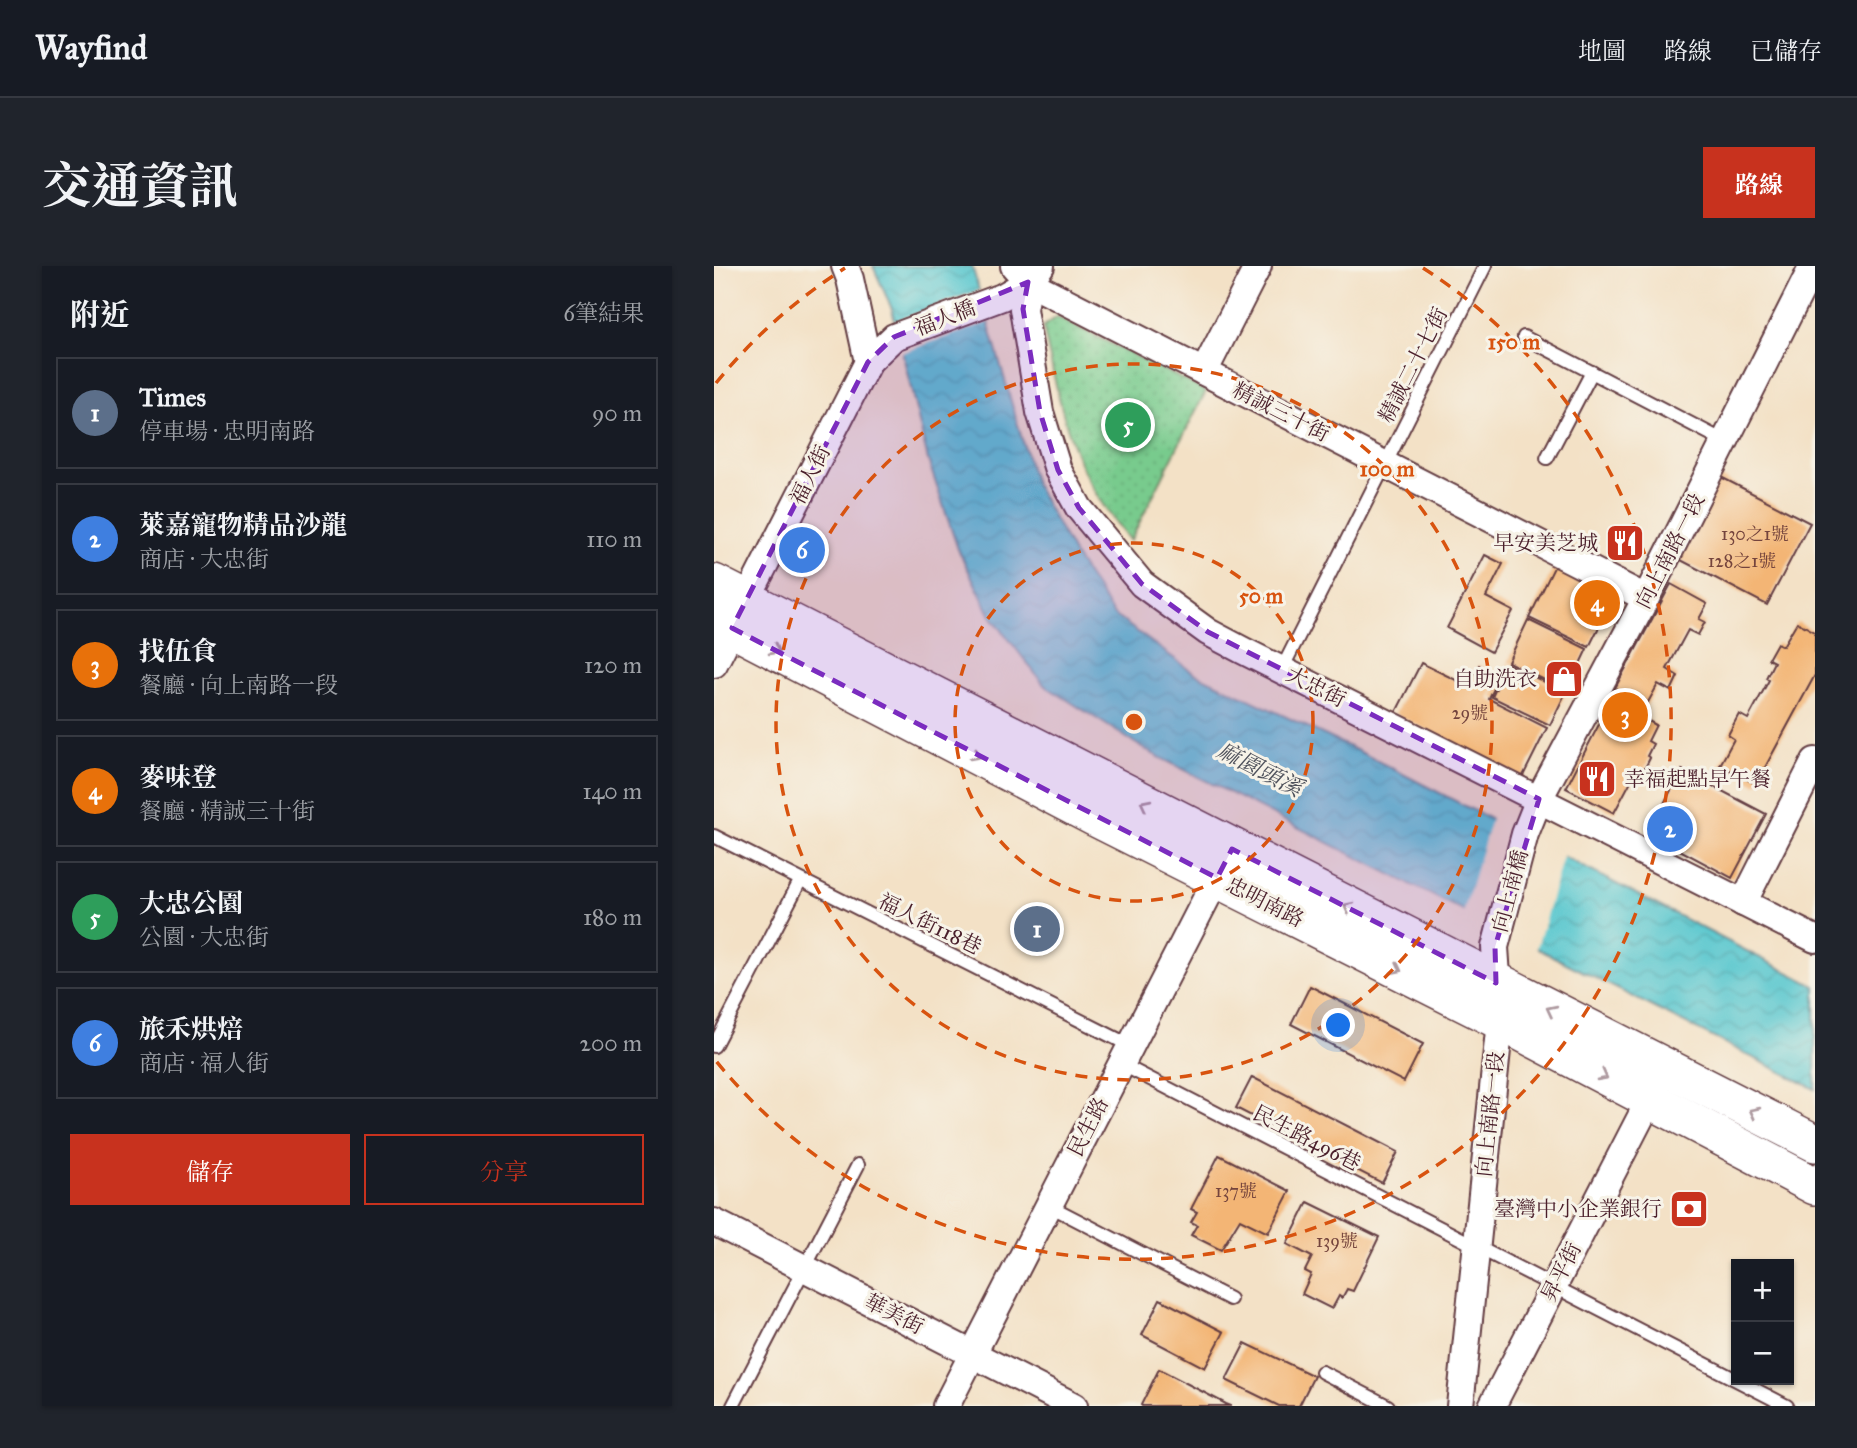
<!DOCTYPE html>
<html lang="zh-TW">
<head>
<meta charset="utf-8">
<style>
  body { margin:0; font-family:"IM FELL Great Primer","Noto Serif TC",serif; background:#20242c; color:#f1f3f6 }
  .controls { position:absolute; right:21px; bottom:21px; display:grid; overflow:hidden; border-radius:0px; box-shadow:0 2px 5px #0004 }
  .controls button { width:63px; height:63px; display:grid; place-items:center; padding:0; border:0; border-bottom:2px solid #363941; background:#171b24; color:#f1f3f6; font:35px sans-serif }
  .you { position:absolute; left:625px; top:760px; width:24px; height:24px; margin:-18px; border:5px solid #fff; border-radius:50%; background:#1a73e8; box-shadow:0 0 0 10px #1a73e833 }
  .badge { display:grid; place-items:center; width:46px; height:46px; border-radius:50%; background:#c8321e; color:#fff; font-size:23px; font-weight:700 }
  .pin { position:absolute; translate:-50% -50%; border:4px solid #fff; box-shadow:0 2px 7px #0006 }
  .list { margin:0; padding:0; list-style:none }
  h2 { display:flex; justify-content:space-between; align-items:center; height:91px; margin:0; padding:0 28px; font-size:30px }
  h2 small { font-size:23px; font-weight:400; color:#9ea1a6 }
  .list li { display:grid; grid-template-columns:46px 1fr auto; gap:21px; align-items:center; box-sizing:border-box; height:112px; margin:0 14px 14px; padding:0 14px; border:2px solid #363941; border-radius:0px }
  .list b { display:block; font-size:26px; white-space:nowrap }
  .list p { margin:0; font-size:23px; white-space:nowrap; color:#9ea1a6 }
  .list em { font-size:23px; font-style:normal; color:#9ea1a6 }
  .actions { display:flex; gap:14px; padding:21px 28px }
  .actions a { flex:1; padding:16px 0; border:2px solid #c8321e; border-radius:0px; text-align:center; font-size:24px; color:#c8321e }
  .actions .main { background:#c8321e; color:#fff }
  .map { position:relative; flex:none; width:1101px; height:1140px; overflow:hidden; border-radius:0px }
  header { display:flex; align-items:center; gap:42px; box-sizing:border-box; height:98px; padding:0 35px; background:#171b24; border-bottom:2px solid #363941 }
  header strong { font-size:33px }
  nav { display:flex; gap:38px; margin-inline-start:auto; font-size:24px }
  .intro { display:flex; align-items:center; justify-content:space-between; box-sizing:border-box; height:168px; padding:0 42px }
  h1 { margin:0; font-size:49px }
  .button { padding:18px 32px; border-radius:0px; background:#c8321e; color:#fff; font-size:24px; font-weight:700 }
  main { display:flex; gap:42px; padding:0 42px }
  aside { flex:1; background:#171b24; border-radius:0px; box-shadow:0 2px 5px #0004 }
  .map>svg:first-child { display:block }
</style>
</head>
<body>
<header>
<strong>Wayfind</strong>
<nav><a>地圖</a><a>路線</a><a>已儲存</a></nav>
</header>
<div class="intro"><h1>交通資訊</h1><a class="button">路線</a></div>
<main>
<aside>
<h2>附近<small>6筆結果</small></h2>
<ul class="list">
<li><span class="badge" style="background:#5c6f8a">1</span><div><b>Times</b><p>停車場 · 忠明南路</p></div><em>90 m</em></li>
<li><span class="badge" style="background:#3f7fe0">2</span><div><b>萊嘉寵物精品沙龍</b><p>商店 · 大忠街</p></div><em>110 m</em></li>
<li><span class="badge" style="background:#e8710a">3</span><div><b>找伍食</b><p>餐廳 · 向上南路一段</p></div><em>120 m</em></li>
<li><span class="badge" style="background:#e8710a">4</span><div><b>麥味登</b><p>餐廳 · 精誠三十街</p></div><em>140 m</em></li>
<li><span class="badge" style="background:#2e9e5b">5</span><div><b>大忠公園</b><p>公園 · 大忠街</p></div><em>180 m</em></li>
<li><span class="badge" style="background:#3f7fe0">6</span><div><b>旅禾烘焙</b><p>商店 · 福人街</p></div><em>200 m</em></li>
</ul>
<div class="actions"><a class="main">儲存</a><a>分享</a></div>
</aside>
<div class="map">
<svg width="1101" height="1140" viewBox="0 0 1101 1140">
  <defs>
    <pattern id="park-dots" width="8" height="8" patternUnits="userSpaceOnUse" patternTransform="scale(1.75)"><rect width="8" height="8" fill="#78cb8d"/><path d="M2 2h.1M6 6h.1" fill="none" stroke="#69ae7a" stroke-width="1.8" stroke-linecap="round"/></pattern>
    <pattern id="water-waves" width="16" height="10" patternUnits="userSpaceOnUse" patternTransform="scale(1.75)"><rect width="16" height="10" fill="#5bc8cf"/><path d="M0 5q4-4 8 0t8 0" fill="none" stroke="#51abb2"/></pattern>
  </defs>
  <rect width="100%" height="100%" fill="#f7f3e8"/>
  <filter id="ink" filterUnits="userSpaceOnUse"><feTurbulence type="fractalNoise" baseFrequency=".0143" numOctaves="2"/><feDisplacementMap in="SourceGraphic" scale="14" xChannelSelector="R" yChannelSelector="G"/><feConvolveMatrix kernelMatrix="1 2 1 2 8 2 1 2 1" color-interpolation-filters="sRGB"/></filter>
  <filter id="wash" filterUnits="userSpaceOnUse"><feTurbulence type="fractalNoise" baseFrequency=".00686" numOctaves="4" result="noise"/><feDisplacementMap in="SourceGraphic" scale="28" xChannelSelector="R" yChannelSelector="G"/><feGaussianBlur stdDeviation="1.57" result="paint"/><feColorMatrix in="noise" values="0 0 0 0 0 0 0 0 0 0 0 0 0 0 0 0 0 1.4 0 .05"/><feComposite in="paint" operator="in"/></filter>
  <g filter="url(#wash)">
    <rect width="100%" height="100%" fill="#f3e1c6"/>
    <path fill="url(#park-dots)" stroke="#61755c" stroke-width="2" d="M343,51L492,125L416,275C405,260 393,246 384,231C352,181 342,118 329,61Z"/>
    <path fill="url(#water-waves)" stroke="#52747d" stroke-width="2" d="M159,0H258L321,218L359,287L399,348L480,407L648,487L1101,720V823L435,486L330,419L277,350L244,283L214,194L178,43Z"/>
    <g fill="#f3e1c6">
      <path d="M269,23L278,55L187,87L178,56Z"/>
      <path d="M778,550L850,587L822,685L749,648Z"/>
    </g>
    <g id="blocks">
      <g fill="#f3b574">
        <path d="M1003,209L1096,257L1053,339L961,291Z"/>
        <path d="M771,289L789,298L772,331L799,345L777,386L733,362Z"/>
        <path d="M842,297L868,311L866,315L892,329L894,343L875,381L815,352Z"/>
        <path d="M957,318L993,338L985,353L991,356L984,369L974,364L953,403L964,410L957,425L944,418L932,440L900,424Z"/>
        <path d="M814,354L873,383L853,425L794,396Z"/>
        <path d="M1083,356L1101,366V409L1042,518L1006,499L1020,473L1014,469L1025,448L1034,453L1055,414L1052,412L1060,396L1054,393L1063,377L1069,380Z"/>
        <path d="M707,397L754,420L765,399L786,410L775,433L833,462L808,512L681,448Z"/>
        <path d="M793,398L852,426L836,459L778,431Z"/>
        <path d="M903,438L942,459L934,475L939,478L933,490L936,492L925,514L919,511L900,547L852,522L894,441L900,444Z"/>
        <path d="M968,504L1052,548L1018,612L934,567Z"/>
        <path d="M596,720L709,778L690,816L577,758Z"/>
        <path d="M538,811L684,886L668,917L522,842Z"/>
        <path d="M505,889L576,925L554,967L526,953L507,984L477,969L483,959L477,956L483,946L477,943Z"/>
        <path d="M594,936L665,971L639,1025L633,1023L628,1032L625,1030L618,1043L588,1028L597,1008L591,1005L598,991L573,978Z"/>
        <path d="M446,1033L510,1066L491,1102L428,1069Z"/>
        <path d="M531,1077L600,1110L585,1140H565L512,1114Z"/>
        <path d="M445,1103L512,1138L517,1140H428L427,1139Z"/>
      </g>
    </g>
  </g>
  <g filter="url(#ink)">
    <use href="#blocks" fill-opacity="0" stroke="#633c42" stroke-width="2"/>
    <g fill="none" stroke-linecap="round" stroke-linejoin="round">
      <g stroke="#633c42" stroke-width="16">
        <g id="lane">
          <path d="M810,71L1012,176"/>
          <path d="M833,192L878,106"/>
          <path d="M568,403L771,0"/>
          <path d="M0,570L415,779"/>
          <path d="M0,780L86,615"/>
          <path d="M407,798L1073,1140"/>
          <path d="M334,939L516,1033"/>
          <path d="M608,1106L674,1140"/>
          <path d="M19,1140L144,899"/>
        </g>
      </g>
      <g stroke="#633c42" stroke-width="30">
        <g id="street">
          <path d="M131,0L136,13L154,96"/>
          <path d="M300,0L314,16L932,332"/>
          <path d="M314,16L309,43L326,146L344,204L365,242L428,318L494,366L528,384L1101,673"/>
          <path d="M490,106L544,0"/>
          <path d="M0,398L154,96L180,71L288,31L314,16L327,0"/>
          <path d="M1029,637L1101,495"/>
          <path d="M0,956L360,1140"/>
          <path d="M232,1140L511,596"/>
          <path d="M746,1140L786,755L781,681L811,568L825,533L932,332L1099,0"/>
          <path d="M778,1140L935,835"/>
        </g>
      </g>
      <g stroke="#633c42" stroke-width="40">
        <g id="secondary">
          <path d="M0,317L1101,877"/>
          <path d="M0,353L380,551L786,755L1101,920"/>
        </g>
      </g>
      <use href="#lane" stroke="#fff" stroke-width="12"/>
      <use href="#street" stroke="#fff" stroke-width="26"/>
      <use href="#secondary" stroke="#fff" stroke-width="37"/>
    </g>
    <defs><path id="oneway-chevron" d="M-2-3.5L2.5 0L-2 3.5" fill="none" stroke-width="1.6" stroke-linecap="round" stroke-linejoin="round" transform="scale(1.75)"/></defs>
    <g stroke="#ae9aa0">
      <use href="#oneway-chevron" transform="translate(61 384) rotate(28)"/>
      <use href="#oneway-chevron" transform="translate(262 489) rotate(28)"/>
      <use href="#oneway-chevron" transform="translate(431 538) rotate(-153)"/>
      <use href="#oneway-chevron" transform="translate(634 641) rotate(-153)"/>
      <use href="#oneway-chevron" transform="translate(683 703) rotate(27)"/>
      <use href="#oneway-chevron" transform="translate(837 744) rotate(-153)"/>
      <use href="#oneway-chevron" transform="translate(889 810) rotate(28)"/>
      <use href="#oneway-chevron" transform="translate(1040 846) rotate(-153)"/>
    </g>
  </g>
  <path fill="#7b2cbf" fill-opacity="0.2" stroke="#7b2cbf" stroke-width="5" stroke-dasharray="14 9" stroke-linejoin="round" d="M314,16L309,43L326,146L344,204L365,242L428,318L494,366L825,533L781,681L782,717L518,583L503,612L18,362L154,96L180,71Z"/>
  <g fill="none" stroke="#d8530f" stroke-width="3.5" stroke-dasharray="12 9">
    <circle cx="420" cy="456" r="179"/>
    <circle cx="420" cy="456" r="358"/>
    <path d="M2 117A538 538 0 0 1 131 2M709 2A538 538 0 1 1 2 795"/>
  </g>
  <defs>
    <g id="restaurant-square" transform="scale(2.0125)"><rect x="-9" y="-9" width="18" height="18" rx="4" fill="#c8321e" stroke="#f7f3e8"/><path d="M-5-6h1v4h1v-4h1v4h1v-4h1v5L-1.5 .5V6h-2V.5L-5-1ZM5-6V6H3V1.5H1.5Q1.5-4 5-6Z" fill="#fff"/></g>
    <g id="shop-square" transform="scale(2.0125)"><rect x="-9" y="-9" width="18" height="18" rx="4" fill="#c8321e" stroke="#f7f3e8"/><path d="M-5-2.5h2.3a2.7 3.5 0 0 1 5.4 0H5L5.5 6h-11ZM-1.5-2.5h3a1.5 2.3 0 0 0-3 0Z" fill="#fff"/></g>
    <g id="bank-square" transform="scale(2.0125)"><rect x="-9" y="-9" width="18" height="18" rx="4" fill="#c8321e" stroke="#f7f3e8"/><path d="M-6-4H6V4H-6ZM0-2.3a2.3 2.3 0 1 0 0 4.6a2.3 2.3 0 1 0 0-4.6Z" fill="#fff"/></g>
  </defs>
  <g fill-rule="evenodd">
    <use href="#restaurant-square" x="911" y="277"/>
    <use href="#shop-square" x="850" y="413"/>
    <use href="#restaurant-square" x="883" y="513"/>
    <use href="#bank-square" x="975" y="943"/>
  </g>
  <g text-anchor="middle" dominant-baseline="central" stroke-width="6" stroke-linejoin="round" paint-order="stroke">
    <g font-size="18" fill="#74443d">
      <text x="1041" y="268">130之1號</text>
      <text x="1028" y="295">128之1號</text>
      <text x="756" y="447">29號</text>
      <text x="522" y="925">137號</text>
      <text x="623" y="975">139號</text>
    </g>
    <g font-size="21" fill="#4a1f2b" stroke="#f7f3e8">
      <text transform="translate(231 52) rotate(-21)">福人橋</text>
      <text transform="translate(699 99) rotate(-63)">精誠二十七街</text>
      <text transform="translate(567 146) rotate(27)">精誠三十街</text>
      <text transform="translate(96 209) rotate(-63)">福人街</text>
      <text transform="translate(956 285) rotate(-63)">向上南路一段</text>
      <text transform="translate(602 421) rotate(27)">大忠街</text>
      <text transform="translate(796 625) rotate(-75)">向上南橋</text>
      <text transform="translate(551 636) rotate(27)">忠明南路</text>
      <text transform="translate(216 658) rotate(26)">福人街118巷</text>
      <text transform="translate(776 848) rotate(-84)">向上南路一段</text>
      <text transform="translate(374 861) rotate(-63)">民生路</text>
      <text transform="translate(593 872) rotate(27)">民生路496巷</text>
      <text transform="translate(847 1006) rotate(-63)">昇平街</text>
      <text transform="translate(180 1048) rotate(27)">華美街</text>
    </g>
    <g font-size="21" fill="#4a1f2b" stroke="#f7f3e8" text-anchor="end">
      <text x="884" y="277">早安美芝城</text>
      <text x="823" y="413">自助洗衣</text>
      <text x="910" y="513" text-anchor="start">幸福起點早午餐</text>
      <text x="948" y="943">臺灣中小企業銀行</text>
    </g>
    <g font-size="23" font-style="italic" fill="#4f525c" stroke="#f7f3e8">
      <text transform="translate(546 503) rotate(27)">麻園頭溪</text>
    </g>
  </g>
  <circle cx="420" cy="456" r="10" fill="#d8530f" stroke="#f7f3e8" stroke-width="3.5"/>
  <g font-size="21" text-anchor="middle" font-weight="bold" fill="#d8530f" stroke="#f7f3e8" stroke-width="6" stroke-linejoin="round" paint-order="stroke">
    <text x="800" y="83">150 m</text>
    <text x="673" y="210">100 m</text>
    <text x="547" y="337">50 m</text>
  </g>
</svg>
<div class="controls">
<button>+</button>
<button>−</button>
</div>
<div class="you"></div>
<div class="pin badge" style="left:323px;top:663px;background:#5c6f8a">1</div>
<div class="pin badge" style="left:956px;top:563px;background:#3f7fe0">2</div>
<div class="pin badge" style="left:911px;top:449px;background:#e8710a">3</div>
<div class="pin badge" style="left:883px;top:337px;background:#e8710a">4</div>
<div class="pin badge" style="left:414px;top:159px;background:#2e9e5b">5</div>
<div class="pin badge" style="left:88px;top:284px;background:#3f7fe0">6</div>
</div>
</main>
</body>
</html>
